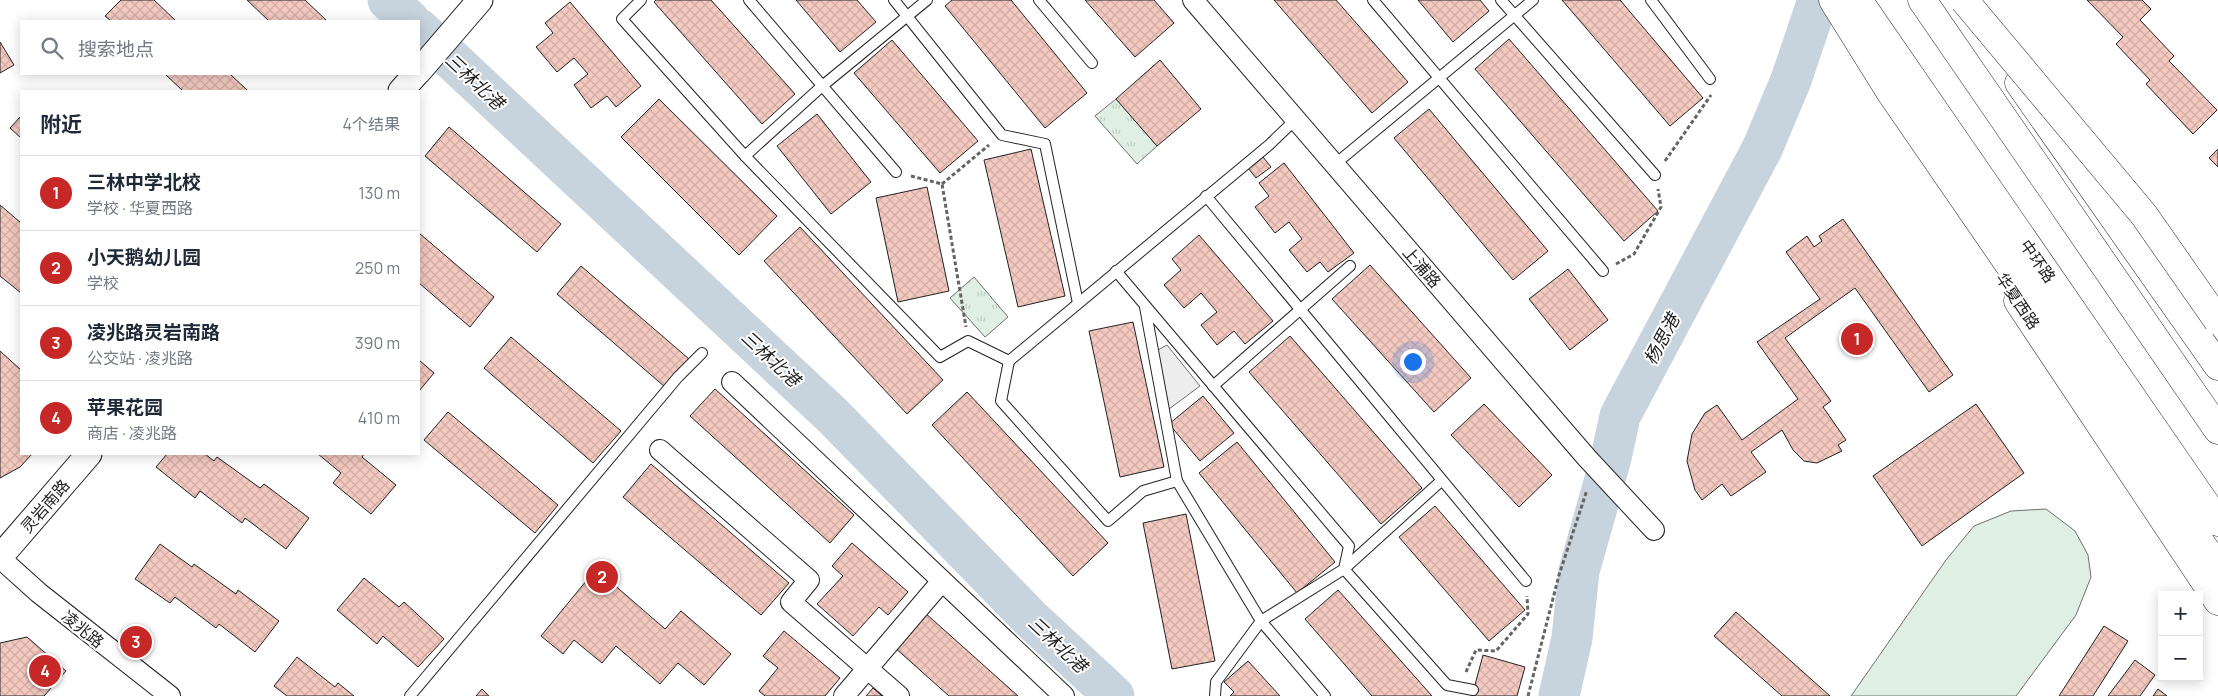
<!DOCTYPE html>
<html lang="zh">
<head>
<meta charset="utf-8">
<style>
  body { margin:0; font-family:Manrope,"Noto Sans SC",sans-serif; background:#f2f2f3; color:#1f2937 }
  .controls { position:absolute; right:15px; bottom:15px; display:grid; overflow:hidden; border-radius:0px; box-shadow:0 2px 12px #0003 }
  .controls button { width:45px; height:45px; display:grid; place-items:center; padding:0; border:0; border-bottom:1px solid #e0e1e3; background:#fff; color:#1f2937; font:25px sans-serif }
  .you { position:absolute; left:1412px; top:361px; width:18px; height:18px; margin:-12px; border:4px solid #fff; border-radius:50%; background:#1a73e8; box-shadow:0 0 0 8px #1a73e833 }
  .badge { display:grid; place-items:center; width:32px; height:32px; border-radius:50%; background:#c62828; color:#fff; font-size:16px; font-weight:700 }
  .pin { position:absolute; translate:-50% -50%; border:2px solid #fff; box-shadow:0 1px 5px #0006 }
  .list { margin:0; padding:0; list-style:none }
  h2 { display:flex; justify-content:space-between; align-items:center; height:65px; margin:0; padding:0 20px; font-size:21px }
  h2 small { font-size:16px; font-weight:400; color:#747a83 }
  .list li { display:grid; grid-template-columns:32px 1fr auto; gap:15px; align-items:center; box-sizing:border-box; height:75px; padding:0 20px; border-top:1px solid #e0e1e3 }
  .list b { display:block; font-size:19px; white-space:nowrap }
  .list p { margin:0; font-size:16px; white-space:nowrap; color:#747a83 }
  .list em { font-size:16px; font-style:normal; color:#747a83 }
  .icon { flex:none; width:28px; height:28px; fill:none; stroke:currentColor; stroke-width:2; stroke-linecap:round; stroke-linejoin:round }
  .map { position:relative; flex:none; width:2218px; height:696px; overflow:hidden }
  .search { position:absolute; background:#fff; box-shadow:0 2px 12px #0003; left:20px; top:20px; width:400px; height:55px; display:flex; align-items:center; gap:12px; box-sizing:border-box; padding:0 18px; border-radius:0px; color:#747a83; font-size:19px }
  .panel { position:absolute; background:#fff; box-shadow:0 2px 12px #0003; left:20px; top:90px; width:400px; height:365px; border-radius:0px }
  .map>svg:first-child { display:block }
</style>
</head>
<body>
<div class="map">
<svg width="2218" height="696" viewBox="0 0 2218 696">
  <defs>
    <pattern id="grass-tufts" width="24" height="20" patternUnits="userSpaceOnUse" patternTransform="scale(1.25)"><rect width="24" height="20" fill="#e0efe3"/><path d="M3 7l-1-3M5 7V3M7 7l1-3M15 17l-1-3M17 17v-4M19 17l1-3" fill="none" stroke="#c0cdc2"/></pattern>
    <pattern id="building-cross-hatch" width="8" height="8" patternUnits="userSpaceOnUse" patternTransform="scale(1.25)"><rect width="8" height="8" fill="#f3c9c0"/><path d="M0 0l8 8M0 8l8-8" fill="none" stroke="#d0aca5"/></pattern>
  </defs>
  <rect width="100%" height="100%" fill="#fff"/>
  <g fill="url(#grass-tufts)" stroke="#6f6f6f">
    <path d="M1116,99L1157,146L1137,164L1095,116Z"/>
    <path d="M974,277L1008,317L985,337L950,298Z"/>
  </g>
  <path fill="#e0efe3" stroke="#6f6f6f" d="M2046,509L2075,531L2088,555L2091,577L2076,615L2016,696H1851L1946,560L1974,526L2011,511Z"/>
  <path fill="#ededed" stroke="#6f6f6f" d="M1167,345L1200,386L1169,409L1158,350Z"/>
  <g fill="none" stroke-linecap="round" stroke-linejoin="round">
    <g stroke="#c7d3dd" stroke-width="41">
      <path d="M388,0L410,21"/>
      <path d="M419,29L833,416L1031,619L1114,696"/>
      <path d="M1559,696L1572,638L1579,571L1611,458L1620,416L1762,149L1791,80L1818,0"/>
    </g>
  </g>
  <g fill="url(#building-cross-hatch)" stroke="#222">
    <path d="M121,0H154L176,21H111L105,16Z"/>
    <path d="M247,0H305L327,21H269Z"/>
    <path d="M656,0H711L795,94L762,124L654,2Z"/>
    <path d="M796,0H857L876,22L840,52Z"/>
    <path d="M952,0H1011L1087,93L1045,128L945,6Z"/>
    <path d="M1085,0H1154L1174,23L1135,57Z"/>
    <path d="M1274,0H1336L1408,82L1372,113Z"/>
    <path d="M1418,0H1480L1489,11L1453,42Z"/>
    <path d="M1562,0H1620L1703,98L1670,126Z"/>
    <path d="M2087,0H2142L2151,9L2140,20L2174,56L2169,61L2217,110L2193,134L2146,84L2150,80L2116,44L2123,37Z"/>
    <path d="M570,2L641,86L616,107L607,96L591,108L574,85L588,74L574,58L557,72L536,47L553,33L545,23Z"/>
    <path d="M1509,39L1658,211L1624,241L1475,69Z"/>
    <path d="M892,40L978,141L940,173L854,73Z"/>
    <path d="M0,42L14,65L0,73Z"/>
    <path d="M1160,60L1201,109L1157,146L1116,99Z"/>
    <path d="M165,74H230L248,91H183Z"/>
    <path d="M659,99L777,216L739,255L621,137Z"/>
    <path d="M1429,109L1548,251L1513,280L1394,138Z"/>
    <path d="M817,114L871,182L831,214L777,146Z"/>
    <path d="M21,116V138L10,128Z"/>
    <path d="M449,127L561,224L537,252L425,156Z"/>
    <path d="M1031,149L1065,296L1018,307L984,160Z"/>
    <path d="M2218,149V167L2209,158Z"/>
    <path d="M1263,157L1271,167L1256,178L1248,168Z"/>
    <path d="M1284,163L1354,253L1328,272L1320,262L1307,272L1289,250L1302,239L1289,222L1275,233L1255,207L1269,196L1259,183Z"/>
    <path d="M927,187L949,291L898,302L876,198Z"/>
    <path d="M0,205L21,223V293L0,276Z"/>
    <path d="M1843,219L1953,375L1929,392L1855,288L1785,338L1831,401L1823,407L1846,440L1838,445L1842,451L1817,463L1804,461L1793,450L1782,430L1751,452L1766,472L1731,496L1722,484L1702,500L1695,490L1687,461L1692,434L1705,413L1717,405L1742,440L1798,399L1757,342L1820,299L1786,252L1807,236L1814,247L1822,241L1819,236Z"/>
    <path d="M800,227L943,380L907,414L764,261Z"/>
    <path d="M419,233L494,297L470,327L419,283Z"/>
    <path d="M1199,235L1273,321L1245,344L1234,331L1217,345L1201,325L1217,312L1201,293L1184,308L1164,285L1181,270L1172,259Z"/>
    <path d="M1370,265L1471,378L1434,412L1332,299Z"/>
    <path d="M581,266L689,359L665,387L557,294Z"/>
    <path d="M1568,269L1608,320L1570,350L1529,299Z"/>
    <path d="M1133,322L1164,467L1120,477L1089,331Z"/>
    <path d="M1290,336L1422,488L1381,524L1249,372Z"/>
    <path d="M511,337L621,431L593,463L484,368Z"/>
    <path d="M0,351L21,370V454H32L20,467L0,478Z"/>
    <path d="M419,360L434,373L419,391Z"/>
    <path d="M715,389L854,515L830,543L690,416Z"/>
    <path d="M967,392L1108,543L1073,576L932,425Z"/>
    <path d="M1203,396L1234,433L1200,461L1169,424Z"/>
    <path d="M1484,404L1552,475L1519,507L1451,435Z"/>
    <path d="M1976,404L2024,473L1922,546L1873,476Z"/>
    <path d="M448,412L558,505L535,533L424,440Z"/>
    <path d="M1237,442L1335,562L1297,593L1199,473Z"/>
    <path d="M167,454H205L214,461L217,457L260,488L264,484L309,518L286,549L245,518L242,523L200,491L195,498L156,467Z"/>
    <path d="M318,454H364L362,457L396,485L371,514L333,483L341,473Z"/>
    <path d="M651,464L789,583L761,615L623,497Z"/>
    <path d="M1435,506L1525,610L1489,641L1399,537Z"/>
    <path d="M1186,514L1215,661L1172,669L1143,523Z"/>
    <path d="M852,543L908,592L888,615L879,607L853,636L817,604L843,576L832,566Z"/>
    <path d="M160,544L192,567L194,564L236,594L238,590L279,621L255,652L219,624L216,628L175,597L170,603L135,579Z"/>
    <path d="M596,569L665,629L681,611L731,654L704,685L678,663L660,684L616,646L602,663L574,640L563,654L541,636Z"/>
    <path d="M364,578L399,607L404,602L444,639L418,667L383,636L377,644L337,610Z"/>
    <path d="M1338,590L1432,696H1372L1305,619Z"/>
    <path d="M924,612L1018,696H949L893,646Z"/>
    <path d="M1736,612L1830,696H1782L1714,636Z"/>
    <path d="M2104,626L2128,641L2093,696H2059Z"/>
    <path d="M784,631L840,678L825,696H765L759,691L778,668L763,656Z"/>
    <path d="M27,637L66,671L44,696H0V643Z"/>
    <path d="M1483,655L1525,667L1517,696H1472Z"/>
    <path d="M297,657L335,687L338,683L354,696H287L274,686Z"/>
    <path d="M2135,660L2155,675L2140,696H2108Z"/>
    <path d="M1248,661L1280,696H1230L1234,692L1224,682Z"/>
    <path d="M873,688L882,696H866Z"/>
    <path d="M482,689L489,696H476Z"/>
    <path d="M2158,689L2167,696H2153Z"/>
  </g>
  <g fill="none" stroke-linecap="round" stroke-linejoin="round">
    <g stroke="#222" stroke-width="12">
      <g id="service">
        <path d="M641,0L622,19L745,156L940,357L968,341L1009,361L1269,145L1295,120"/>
        <path d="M749,0L896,172"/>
        <path d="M894,0L1002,135L1045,144L1078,303"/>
        <path d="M1039,0L1092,63"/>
        <path d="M1373,0L1603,271"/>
        <path d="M1501,0L1655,175"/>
        <path d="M1651,0L1710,79"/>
        <path d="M745,156L821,87L927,0"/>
        <path d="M1334,165L1533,0"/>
        <path d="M1206,196L1526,581"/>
        <path d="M1116,271L1349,546L1344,569L1447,685L1473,690"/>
        <path d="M1145,307L1177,481"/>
        <path d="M1009,361L1001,401L1108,521L1143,491L1177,481L1261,621L1325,696"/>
        <path d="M1213,386L1350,266"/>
        <path d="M410,696L678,377L702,353"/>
        <path d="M1215,696L1216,682L1261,621L1344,569L1441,481"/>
      </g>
    </g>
    <g stroke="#222" stroke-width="22">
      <g id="minor">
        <path d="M1193,0L1587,458L1654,530"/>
        <path d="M732,382L1064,696"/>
        <path d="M660,450L809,580L791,602L899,696"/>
        <path d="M0,558L39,593L170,696"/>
        <path d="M844,696L942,581"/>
      </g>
    </g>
    <g stroke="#222" stroke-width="27">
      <g id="tertiary">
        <path d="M419,71L480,0"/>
        <path d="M401,91L416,74"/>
        <path d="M0,557L89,454"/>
      </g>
    </g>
    <g stroke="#222" stroke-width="29">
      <g id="primary">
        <path d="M2019,83L2218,366"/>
        <path d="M2018,301L2218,601"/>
      </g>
    </g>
    <g stroke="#222" stroke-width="29">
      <g id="trunk">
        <path d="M1833,0L1891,93L2218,568"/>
        <path d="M1858,0L2218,522"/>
        <path d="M1922,0L2218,430"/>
      </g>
    </g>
    <g stroke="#646464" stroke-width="3" stroke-dasharray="4 2.5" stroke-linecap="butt">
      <path d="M1665,161L1711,95"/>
      <path d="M911,176L942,184L966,327"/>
      <path d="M942,184L989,145"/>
      <path d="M1616,264L1634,254L1661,207L1658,189"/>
      <path d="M1466,672L1476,650L1496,651L1528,614L1527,596"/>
      <path d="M1528,696L1559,575L1587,490"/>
    </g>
    <use href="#service" stroke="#fff" stroke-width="10"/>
    <use href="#minor" stroke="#fff" stroke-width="20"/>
    <use href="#tertiary" stroke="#fff" stroke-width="25"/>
    <use href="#primary" stroke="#fff" stroke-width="28"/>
    <use href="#trunk" stroke="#fff" stroke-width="28"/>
    <g stroke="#222" stroke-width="29" stroke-linecap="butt">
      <path id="trunk-bridge" d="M1964,0L2144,215L2218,321"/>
    </g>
    <use href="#trunk-bridge" stroke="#fff" stroke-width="28"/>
  </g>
  <g text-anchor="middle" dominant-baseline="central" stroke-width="4" stroke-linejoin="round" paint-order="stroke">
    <g font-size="16" fill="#222" stroke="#fff">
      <text transform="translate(2038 261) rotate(55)">中环路</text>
      <text transform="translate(1422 267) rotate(49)">上浦路</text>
      <text transform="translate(2018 301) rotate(56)">华夏西路</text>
      <text transform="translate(45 506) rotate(-49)">灵岩南路</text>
      <text transform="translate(83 629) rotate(39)">凌兆路</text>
    </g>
    <g font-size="18" font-style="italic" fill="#222" stroke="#fff">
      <text transform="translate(475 81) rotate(43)">三林北港</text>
      <text transform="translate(1661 339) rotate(-62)">杨思港</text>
      <text transform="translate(771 358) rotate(43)">三林北港</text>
      <text transform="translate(1058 644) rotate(43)">三林北港</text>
    </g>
  </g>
</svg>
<div class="controls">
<button>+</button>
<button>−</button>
</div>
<div class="you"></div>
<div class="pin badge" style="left:1857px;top:339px">1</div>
<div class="pin badge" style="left:602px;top:577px">2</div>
<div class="pin badge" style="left:136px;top:642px">3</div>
<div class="pin badge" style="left:45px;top:671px">4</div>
<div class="search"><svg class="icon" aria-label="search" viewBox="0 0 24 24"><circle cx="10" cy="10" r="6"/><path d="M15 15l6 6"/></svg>搜索地点</div>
<section class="panel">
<h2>附近<small>4个结果</small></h2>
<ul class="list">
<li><span class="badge">1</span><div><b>三林中学北校</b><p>学校 · 华夏西路</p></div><em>130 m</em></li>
<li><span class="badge">2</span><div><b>小天鹅幼儿园</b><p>学校</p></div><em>250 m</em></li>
<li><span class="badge">3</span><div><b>凌兆路灵岩南路</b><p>公交站 · 凌兆路</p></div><em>390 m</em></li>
<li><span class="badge">4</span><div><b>苹果花园</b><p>商店 · 凌兆路</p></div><em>410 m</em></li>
</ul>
</section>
</div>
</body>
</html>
